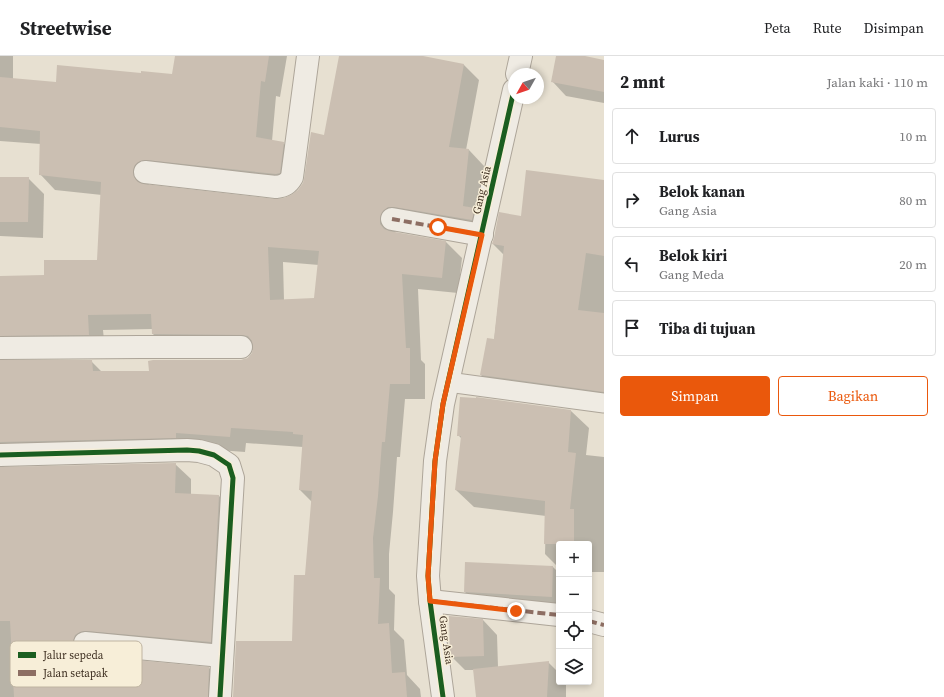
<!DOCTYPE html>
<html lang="id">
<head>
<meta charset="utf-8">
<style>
  body { margin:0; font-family:"Source Serif 4",serif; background:#f2f2f2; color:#202124 }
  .controls { position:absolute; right:12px; bottom:12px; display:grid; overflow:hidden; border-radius:4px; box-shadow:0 2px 6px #0003 }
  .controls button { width:36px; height:36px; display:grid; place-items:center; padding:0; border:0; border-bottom:1px solid #e0e0e0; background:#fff; color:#202124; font:20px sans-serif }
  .compass { position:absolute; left:508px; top:12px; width:36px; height:36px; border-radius:50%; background:#fff; box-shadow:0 2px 6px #0003; rotate:230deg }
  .stop { position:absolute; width:12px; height:12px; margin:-9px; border:3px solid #ea580c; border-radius:50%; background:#fff }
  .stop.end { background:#ea580c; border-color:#fff; box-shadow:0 1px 4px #0008 }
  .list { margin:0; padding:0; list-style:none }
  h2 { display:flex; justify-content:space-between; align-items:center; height:52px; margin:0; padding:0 16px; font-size:17px }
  h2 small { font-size:13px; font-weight:400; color:#757577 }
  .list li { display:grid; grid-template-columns:26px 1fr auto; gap:12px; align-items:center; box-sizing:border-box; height:56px; margin:0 8px 8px; padding:0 8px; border:1px solid #e0e0e0; border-radius:4px }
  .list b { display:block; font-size:15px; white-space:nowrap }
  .list p { margin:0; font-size:13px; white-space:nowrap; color:#757577 }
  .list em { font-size:13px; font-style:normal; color:#757577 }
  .actions { display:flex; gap:8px; padding:12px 16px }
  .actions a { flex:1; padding:9px 0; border:1px solid #ea580c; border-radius:4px; text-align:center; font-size:14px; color:#ea580c }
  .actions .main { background:#ea580c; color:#fff }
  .icon { flex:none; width:22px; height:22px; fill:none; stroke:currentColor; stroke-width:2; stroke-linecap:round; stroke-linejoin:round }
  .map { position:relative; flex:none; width:604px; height:641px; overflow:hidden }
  header { display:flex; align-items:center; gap:24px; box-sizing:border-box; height:56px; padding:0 20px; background:#fff; border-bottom:1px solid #e0e0e0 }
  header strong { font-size:19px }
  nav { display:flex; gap:22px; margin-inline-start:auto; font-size:14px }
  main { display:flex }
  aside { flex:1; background:#fff }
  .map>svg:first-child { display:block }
</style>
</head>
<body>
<header>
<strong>Streetwise</strong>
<nav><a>Peta</a><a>Rute</a><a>Disimpan</a></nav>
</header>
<main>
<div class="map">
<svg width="604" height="641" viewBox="0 0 604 641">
  <rect width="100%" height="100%" fill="#e7e0d1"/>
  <g fill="#0003" fill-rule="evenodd">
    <path d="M0,0H13V23L56,27L142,18L173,19L176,0H287L280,41L276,40L272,85L283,87L299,103L295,132L151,124L148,130L275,144L286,143L295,138L302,131L325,80L340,0H418L464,9L479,24L466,94H469L484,110L479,158L490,168L398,170L395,177L446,186L462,202L458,237L418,233L421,304L425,308V343H405L400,401H397L393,456L389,498V533L395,539L394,574L404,584L407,619L420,633L421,641H233L293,586L306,520L312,446L300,434L303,391L246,387L245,396L191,392L5,408L3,412L175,408L191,423V439L219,440L235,455L226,601L90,596L88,601L209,612L224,628V641H0V235L98,205L102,139L55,134L40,118L41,88L0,85ZM283,206L319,209L315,243L284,244ZM153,273V278L168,294H254L252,298L247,303L242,304L150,316H102L91,305H3L4,302L105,294L103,274Z"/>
    <path d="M557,0H579L604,5V47L566,40L552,25Z"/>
    <path d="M0,122H28L44,138L43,182L0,180Z"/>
    <path d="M604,125V347L495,333L481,319L494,285L504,199L493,188L522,161Z"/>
    <path d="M571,355L589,372L586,399L604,401V516H589V488H559V512L545,498L546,460L474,451L456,434L462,383L458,379Z"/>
    <path d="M553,511L559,517V555L479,550L465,536Z"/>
    <path d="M483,564L497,579L498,611L548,606L559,617V626H566V641H477L474,614H465L451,600Z"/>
  </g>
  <g fill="#cbbfb2" fill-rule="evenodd">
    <path d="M175,0H269L265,26L261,25L256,81L284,86L280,117L276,118L146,104L140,105L135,109L133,115L134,121L138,126L144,128L275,143L284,142L291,139L298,134L303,127L304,123L311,76L324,79L339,0H423L464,8L449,91L469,93L463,150L475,152L472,164L394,151H388L383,155L380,161V168L384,173L389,175L446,185L442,222L402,218L406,292H410V328H390L385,386H382L378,440L373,482L374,522H380L378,568L389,567L392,617L405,616L407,641H233L236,585H292L294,519H305L312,435L299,434L303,379L293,378V376L231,372L230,381L176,377V382L0,386V304H92L93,315H149L148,305L153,304H241L248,302L252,297L253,291L252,285L248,280L241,279L152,278L151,258L88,259L89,279L0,280V220L44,219V204H97L101,126L39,119L40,75L0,71V21L56,26L57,9L141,17V15L172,18ZM268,191L319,195L314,242L270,244Z"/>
    <path d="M556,0H585L604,4V36L551,26Z"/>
    <path d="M526,114L604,124V200L586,197L578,254L604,257V336L480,319L487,282L494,283L504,190L492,188L494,182L499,156L521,160Z"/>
    <path d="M0,121H29L28,166H0Z"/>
    <path d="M460,341L476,342V341L571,354L568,396L576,397L570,453H574V488H544L545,445L455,434L461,380H457Z"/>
    <path d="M176,407L175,437L219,439L211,586L86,575L80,576L75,579L73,586L74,593L77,597L84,599L209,611L208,641H14L10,565H0V411Z"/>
    <path d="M465,506L553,510L552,541L464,536Z"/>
    <path d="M449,560L483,563L484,600L450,601Z"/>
    <path d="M549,605L547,641H476L473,613Z"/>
  </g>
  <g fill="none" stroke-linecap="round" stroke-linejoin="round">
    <g stroke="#ada599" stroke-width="21">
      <path id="service" d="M448,326L604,347"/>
    </g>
    <g stroke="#ada599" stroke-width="24">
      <g id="minor">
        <path d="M517,18L521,0"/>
        <path d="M145,116L276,131C284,130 288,128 292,121L308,0"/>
        <path d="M392,163L482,179"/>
        <path d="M0,292L140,291H241"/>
        <path d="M0,399L187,394L199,395L214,399L229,409L233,422L220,641"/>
        <path d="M430,545L559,559"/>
        <path d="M589,565L604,569"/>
        <path d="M85,587L222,600"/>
        <path d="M443,641L430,545L428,520L435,405L443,348L514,34"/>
      </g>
    </g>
    <use href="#service" stroke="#efebe3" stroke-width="19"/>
    <use href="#minor" stroke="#efebe3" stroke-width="22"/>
    <g stroke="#8d6e63" stroke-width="4" stroke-dasharray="8 4" stroke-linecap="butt">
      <path d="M392,163L482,179"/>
      <path d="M430,545L559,559"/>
      <path d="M589,565L604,569"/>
    </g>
    <g stroke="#f7eed8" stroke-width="8">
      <g id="cycleway">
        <path d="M0,399L187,394L199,395L214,399L229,409L233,422L220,641"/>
        <path d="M443,641L430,545L428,520L435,405L443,348L514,34"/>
      </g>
    </g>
    <use href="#cycleway" stroke="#1b5e20" stroke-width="5"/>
  </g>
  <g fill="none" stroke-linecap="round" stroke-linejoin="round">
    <path stroke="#ea580c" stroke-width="5" d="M438,171L482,179L443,348L435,405L428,520L430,545L516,555"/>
  </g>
  <g text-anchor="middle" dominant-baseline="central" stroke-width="3" stroke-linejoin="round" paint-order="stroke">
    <g font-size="11" fill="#3d2e20" stroke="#f7eed8">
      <text transform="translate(482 134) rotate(-77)">Gang Asia</text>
      <text transform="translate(446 584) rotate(82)">Gang Asia</text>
    </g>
  </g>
  <rect x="10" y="585" width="132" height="46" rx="6" fill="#f7eed8" stroke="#bfb4a1" stroke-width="1"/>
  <rect x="18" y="596" width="18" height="6" fill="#1b5e20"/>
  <rect x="18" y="614" width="18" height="6" fill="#8d6e63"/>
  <g font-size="11" fill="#3d2e20">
    <text x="43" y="603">Jalur sepeda</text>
    <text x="43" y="621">Jalan setapak</text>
  </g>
</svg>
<div class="controls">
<button>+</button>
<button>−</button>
<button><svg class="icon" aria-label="locate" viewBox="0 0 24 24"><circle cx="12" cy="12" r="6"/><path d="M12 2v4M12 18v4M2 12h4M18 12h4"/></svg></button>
<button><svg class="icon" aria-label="layers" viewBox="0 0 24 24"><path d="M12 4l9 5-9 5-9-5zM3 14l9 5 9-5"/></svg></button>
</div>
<svg class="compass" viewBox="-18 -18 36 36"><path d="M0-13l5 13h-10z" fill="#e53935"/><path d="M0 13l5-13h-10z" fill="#757577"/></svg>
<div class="stop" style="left:438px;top:171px"></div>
<div class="stop end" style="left:516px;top:555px"></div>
</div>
<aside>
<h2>2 mnt<small>Jalan kaki · 110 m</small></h2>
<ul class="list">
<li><svg class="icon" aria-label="ahead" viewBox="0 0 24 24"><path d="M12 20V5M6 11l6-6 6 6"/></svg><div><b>Lurus</b></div><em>10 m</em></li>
<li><svg class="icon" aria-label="right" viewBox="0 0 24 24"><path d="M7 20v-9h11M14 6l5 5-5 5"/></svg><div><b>Belok kanan</b><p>Gang Asia</p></div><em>80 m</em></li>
<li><svg class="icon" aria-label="left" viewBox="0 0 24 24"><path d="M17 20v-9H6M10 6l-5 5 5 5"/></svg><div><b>Belok kiri</b><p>Gang Meda</p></div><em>20 m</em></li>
<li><svg class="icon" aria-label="arrive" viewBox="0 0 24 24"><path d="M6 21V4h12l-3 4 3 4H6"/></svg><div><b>Tiba di tujuan</b></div></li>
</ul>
<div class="actions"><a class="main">Simpan</a><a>Bagikan</a></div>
</aside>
</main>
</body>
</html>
